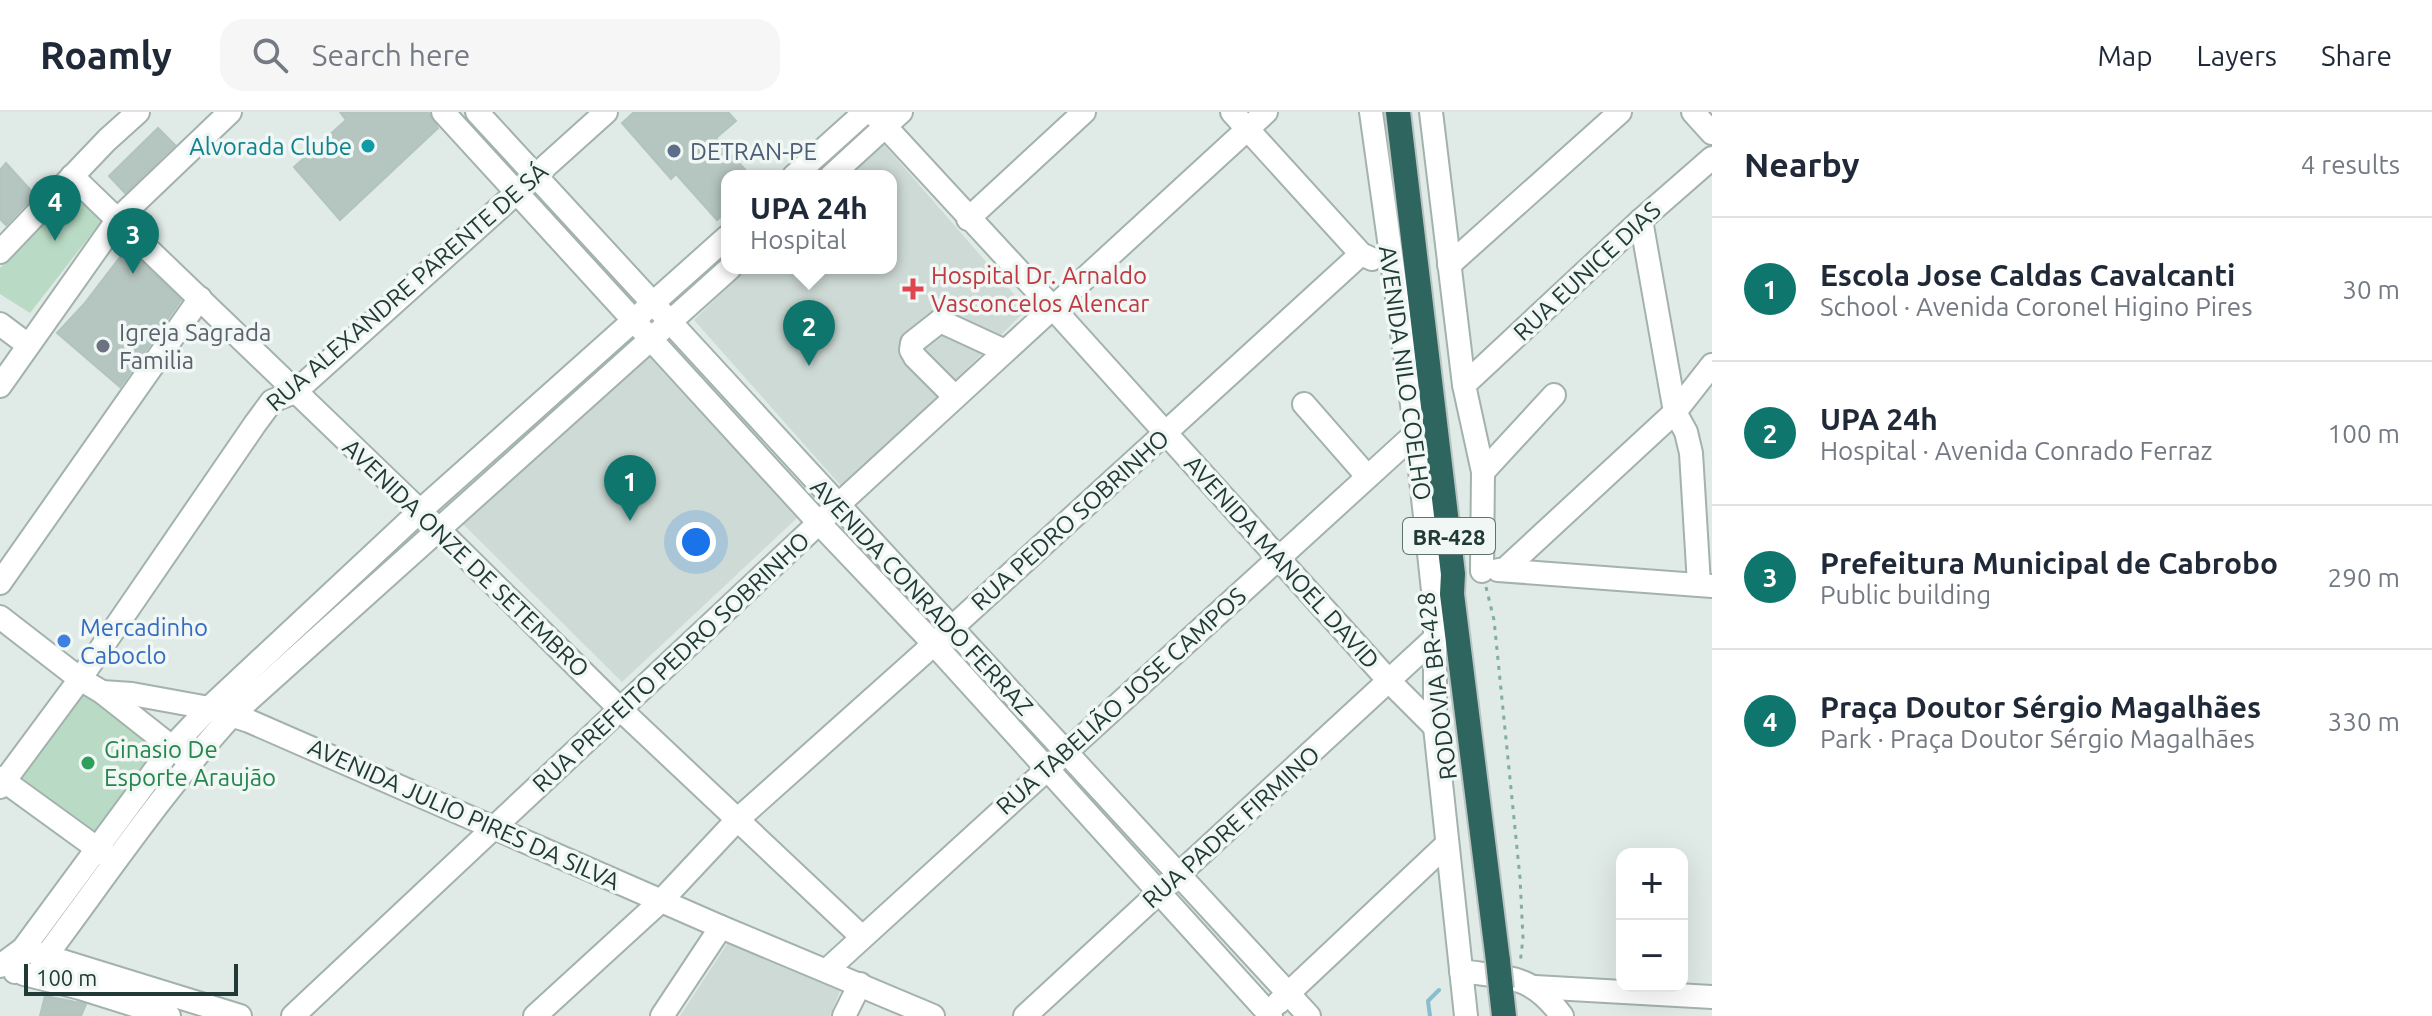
<!DOCTYPE html>
<html lang="en">
<head>
<meta charset="utf-8">
<style>
  body { margin:0; font-family:Ubuntu,sans-serif; background:#f6f6f7; color:#1f2937 }
  .controls { position:absolute; right:24px; bottom:24px; display:grid; overflow:hidden; border-radius:16px; box-shadow:0 8px 32px #0002 }
  .controls button { width:72px; height:72px; display:grid; place-items:center; padding:0; border:0; border-bottom:2px solid #e0e1e3; background:#fff; color:#1f2937; font:40px sans-serif }
  .scale { position:absolute; left:24px; bottom:20px; width:214px; box-sizing:border-box; padding-left:8px; border:4px solid #213a35; border-top:0; font-size:22px; line-height:28px; white-space:nowrap; color:#213a35; -webkit-text-stroke:6px #f0f7f4; paint-order:stroke }
  .you { position:absolute; left:696px; top:430px; width:28px; height:28px; margin:-20px; border:6px solid #fff; border-radius:50%; background:#1a73e8; box-shadow:0 0 0 12px #1a73e833 }
  .badge { display:grid; place-items:center; width:52px; height:52px; border-radius:50%; background:#0f766e; color:#fff; font-size:26px; font-weight:700 }
  .pin { position:absolute; translate:-50% -66px; filter:drop-shadow(0 2px 4px #0008) }
  .pin::after { content:''; position:absolute; top:42px; width:28px; height:24px; background:inherit; clip-path:polygon(0 0,100% 0,50% 100%) }
  .popup { position:absolute; left:721px; top:58px; width:176px; height:104px; box-sizing:border-box; display:grid; place-content:center; border-radius:16px; background:#fff; filter:drop-shadow(0 2px 6px #0005); font-size:26px; white-space:nowrap; color:#747a83 }
  .popup b { font-size:30px; color:#1f2937 }
  .popup::after { content:''; position:absolute; left:50%; top:100%; margin-left:-16px; border:16px solid transparent; border-top-color:#fff }
  .list { margin:0; padding:0; list-style:none }
  h2 { display:flex; justify-content:space-between; align-items:center; height:104px; margin:0; padding:0 32px; font-size:34px }
  h2 small { font-size:26px; font-weight:400; color:#747a83 }
  .list li { display:grid; grid-template-columns:52px 1fr auto; gap:24px; align-items:center; box-sizing:border-box; height:144px; padding:0 32px; border-top:2px solid #e0e1e3 }
  .list b { display:block; font-size:30px; white-space:nowrap }
  .list p { margin:0; font-size:26px; white-space:nowrap; color:#747a83 }
  .list em { font-size:26px; font-style:normal; color:#747a83 }
  .icon { flex:none; width:44px; height:44px; fill:none; stroke:currentColor; stroke-width:2; stroke-linecap:round; stroke-linejoin:round }
  .map { position:relative; flex:none; width:1712px; height:904px; overflow:hidden }
  header { display:flex; align-items:center; gap:48px; box-sizing:border-box; height:112px; padding:0 40px; background:#fff; border-bottom:2px solid #e0e1e3 }
  header strong { font-size:38px }
  nav { display:flex; gap:44px; margin-inline-start:auto; font-size:28px }
  .search { width:560px; height:72px; background:#f6f6f7; display:flex; align-items:center; gap:20px; box-sizing:border-box; padding:0 28px; border-radius:24px; color:#747a83; font-size:30px }
  main { display:flex }
  aside { flex:1; background:#fff }
  .map>svg:first-child { display:block }
</style>
</head>
<body>
<header>
<strong>Roamly</strong>
<div class="search"><svg class="icon" aria-label="search" viewBox="0 0 24 24"><circle cx="10" cy="10" r="6"/><path d="M15 15l6 6"/></svg>Search here</div>
<nav><a>Map</a><a>Layers</a><a>Share</a></nav>
</header>
<main>
<div class="map">
<svg width="1712" height="904" viewBox="0 0 1712 904">
  <rect width="100%" height="100%" fill="#e0eae6"/>
  <g fill="#cedad5">
    <path d="M882,30L1027,197L923,300L841,374L694,208L748,156H891V64H845Z"/>
    <path d="M649,245L797,406L622,570L463,412Z"/>
    <path d="M729,829L840,879L830,904H680Z"/>
  </g>
  <g fill="#b9dbc5">
    <path d="M74,77L107,102L30,201L0,182V156Z"/>
    <path d="M81,573L163,637L97,726L13,665Z"/>
  </g>
  <g fill="none" stroke-linecap="round" stroke-linejoin="round">
    <path stroke="#88bdce" stroke-width="4" d="M1430,904L1428,889L1439,878"/>
  </g>
  <g fill="#b5c5c0" stroke="#b2c4be" stroke-width="2">
    <path d="M340,0H428L438,16L340,108L294,55L346,8Z"/>
    <path d="M634,0H728L736,9L716,26L751,64H727V99L717,108L676,62L671,67L622,11Z"/>
    <path d="M158,16L175,33L125,81L109,64Z"/>
    <path d="M6,51L35,83L6,113L0,107V58Z"/>
    <path d="M127,136L181,188L120,275L57,221L84,192Z"/>
    <path d="M45,884L86,892L81,904H40Z"/>
  </g>
  <g fill="none" stroke-linecap="round" stroke-linejoin="round">
    <g stroke="#a3b2ad" stroke-width="26">
      <g id="minor">
        <path d="M443,0L819,411L934,532L1271,904"/>
        <path d="M477,0L1309,904"/>
        <path d="M872,0L1053,196L1390,570L1435,615"/>
        <path d="M1232,0L1361,142L1372,147"/>
        <path d="M1371,0L1416,321L1435,497V615L1466,904"/>
        <path d="M1431,0L1464,273L1483,360L1482,459"/>
        <path d="M1693,0L1712,21"/>
        <path d="M72,64L420,399L620,597L862,825"/>
        <path d="M794,64L865,0"/>
        <path d="M831,64L901,0"/>
        <path d="M968,107L1084,0"/>
        <path d="M1641,108L1675,300L1686,320L1691,341L1699,472"/>
        <path d="M0,140L107,28L138,0"/>
        <path d="M1449,153L1620,0"/>
        <path d="M0,212L28,233"/>
        <path d="M1464,273L1641,108L1712,46"/>
        <path d="M0,274L118,107L230,0"/>
        <path d="M955,285L915,245L911,238L912,231L940,209L1005,239"/>
        <path d="M1304,292L1367,364"/>
        <path d="M1483,360L1554,283"/>
        <path d="M1505,457L1675,300L1712,253"/>
        <path d="M1498,458L1712,474"/>
        <path d="M0,471L200,186"/>
        <path d="M0,505L80,567L102,580L132,582L209,596L249,609L721,815L933,904"/>
        <path d="M102,580L183,644"/>
        <path d="M0,666L109,745"/>
        <path d="M0,675L80,567L255,312L272,289L295,280L606,0"/>
        <path d="M0,854L23,837L240,904"/>
        <path d="M827,858L1416,321"/>
        <path d="M1461,859C1509,866 1531,862 1562,904"/>
        <path d="M15,860L23,837L172,635L209,596L420,399L727,125"/>
        <path d="M24,862L80,876L169,904"/>
        <path d="M37,865L46,844C107,762 164,678 232,603L730,156"/>
        <path d="M1535,875L1712,885"/>
        <path d="M1278,891L1446,733"/>
        <path d="M293,904L838,393L1266,0"/>
        <path d="M535,904L662,788L737,708L934,532L1361,142"/>
        <path d="M662,904L721,815"/>
        <path d="M844,904L860,872"/>
        <path d="M1025,904L1436,525"/>
      </g>
    </g>
    <g stroke="#bcc4c2" stroke-width="28">
      <g id="highway">
        <path d="M1398,0L1453,462L1452,482L1498,849"/>
        <path d="M1501,877L1504,904"/>
      </g>
    </g>
    <path stroke="#81ada3" stroke-width="3" stroke-dasharray="4 6" stroke-linecap="butt" d="M1486,475L1494,508L1520,766L1523,826L1520,852"/>
    <use href="#minor" stroke="#fff" stroke-width="22"/>
    <use href="#highway" stroke="#2e655f" stroke-width="24"/>
    <g stroke="#bcc4c2" stroke-width="28" stroke-linecap="butt">
      <path id="highway-bridge" d="M1498,849L1501,877"/>
    </g>
    <use href="#highway-bridge" stroke="#2e655f" stroke-width="24"/>
  </g>
  <circle fill="#0f9aa8" stroke="#f0f7f4" stroke-width="3" cx="368" cy="34" r="8"/>
  <circle fill="#5c6f8a" stroke="#f0f7f4" stroke-width="3" cx="674" cy="39" r="8"/>
  <path fill="#e0444e" stroke="#f0f7f4" stroke-width="3" d="M909 165h8v8h8v8h-8v8h-8v-8h-8v-8h8z"/>
  <circle fill="#6b7280" stroke="#f0f7f4" stroke-width="3" cx="103" cy="234" r="8"/>
  <circle fill="#3f7fe0" stroke="#f0f7f4" stroke-width="3" cx="64" cy="529" r="8"/>
  <circle fill="#2e9e5b" stroke="#f0f7f4" stroke-width="3" cx="88" cy="651" r="8"/>
  <g text-anchor="middle" dominant-baseline="central" stroke-width="7" stroke-linejoin="round" paint-order="stroke">
    <rect fill="#f0f7f4" stroke="#5f736e" stroke-width="2" x="1403" y="406" width="92" height="36" rx="6"/>
    <g font-size="22" font-weight="bold" fill="#213a35">
      <text x="1449" y="424">BR-428</text>
    </g>
    <g font-size="24" fill="#0d838f" stroke="#f0f7f4" text-anchor="end">
      <text x="352" y="34">Alvorada Clube</text>
    </g>
    <g font-size="24" fill="#4e5e75" stroke="#f0f7f4" text-anchor="start">
      <text x="690" y="39">DETRAN-PE</text>
    </g>
    <g font-size="24" fill="#213a35" stroke="#f0f7f4">
      <text transform="translate(1587 159) rotate(-43)">RUA EUNICE DIAS</text>
      <text transform="translate(407 175) rotate(-41)">RUA ALEXANDRE PARENTE DE SÁ</text>
      <text transform="translate(1405 261) rotate(82)">AVENIDA NILO COELHO</text>
      <text transform="translate(1070 408) rotate(-42)">RUA PEDRO SOBRINHO</text>
      <text transform="translate(466 446) rotate(44)">AVENIDA ONZE DE SETEMBRO</text>
      <text transform="translate(1282 450) rotate(48)">AVENIDA MANOEL DAVID</text>
      <text transform="translate(922 485) rotate(47)">AVENIDA CONRADO FERRAZ</text>
      <text transform="translate(671 550) rotate(-43)">RUA PREFEITO PEDRO SOBRINHO</text>
      <text transform="translate(1437 574) rotate(-97)">RODOVIA BR-428</text>
      <text transform="translate(1121 589) rotate(-42)">RUA TABELIÃO JOSE CAMPOS</text>
      <text transform="translate(464 702) rotate(24)">AVENIDA JULIO PIRES DA SILVA</text>
      <text transform="translate(1231 715) rotate(-42)">RUA PADRE FIRMINO</text>
    </g>
    <g font-size="24" fill="#be3a42" stroke="#f0f7f4" text-anchor="start">
      <text x="931" y="163">Hospital Dr. Arnaldo<tspan x="931" dy="28">Vasconcelos Alencar</tspan></text>
    </g>
    <g font-size="24" fill="#5b616d" stroke="#f0f7f4" text-anchor="start">
      <text x="119" y="220">Igreja Sagrada<tspan x="119" dy="28">Familia</tspan></text>
    </g>
    <g font-size="24" fill="#366cbe" stroke="#f0f7f4" text-anchor="start">
      <text x="80" y="515">Mercadinho<tspan x="80" dy="28">Caboclo</tspan></text>
    </g>
    <g font-size="24" fill="#27864d" stroke="#f0f7f4" text-anchor="start">
      <text x="104" y="637">Ginasio De<tspan x="104" dy="28">Esporte Araujão</tspan></text>
    </g>
  </g>
</svg>
<div class="controls">
<button>+</button>
<button>−</button>
</div>
<div class="scale">100 m</div>
<div class="you"></div>
<div class="pin badge" style="left:630px;top:409px">1</div>
<div class="pin badge" style="left:809px;top:254px">2</div>
<div class="popup"><b>UPA 24h</b>Hospital</div>
<div class="pin badge" style="left:133px;top:162px">3</div>
<div class="pin badge" style="left:55px;top:129px">4</div>
</div>
<aside>
<h2>Nearby<small>4 results</small></h2>
<ul class="list">
<li><span class="badge">1</span><div><b>Escola Jose Caldas Cavalcanti</b><p>School · Avenida Coronel Higino Pires</p></div><em>30 m</em></li>
<li><span class="badge">2</span><div><b>UPA 24h</b><p>Hospital · Avenida Conrado Ferraz</p></div><em>100 m</em></li>
<li><span class="badge">3</span><div><b>Prefeitura Municipal de Cabrobo</b><p>Public building</p></div><em>290 m</em></li>
<li><span class="badge">4</span><div><b>Praça Doutor Sérgio Magalhães</b><p>Park · Praça Doutor Sérgio Magalhães</p></div><em>330 m</em></li>
</ul>
</aside>
</main>
</body>
</html>
